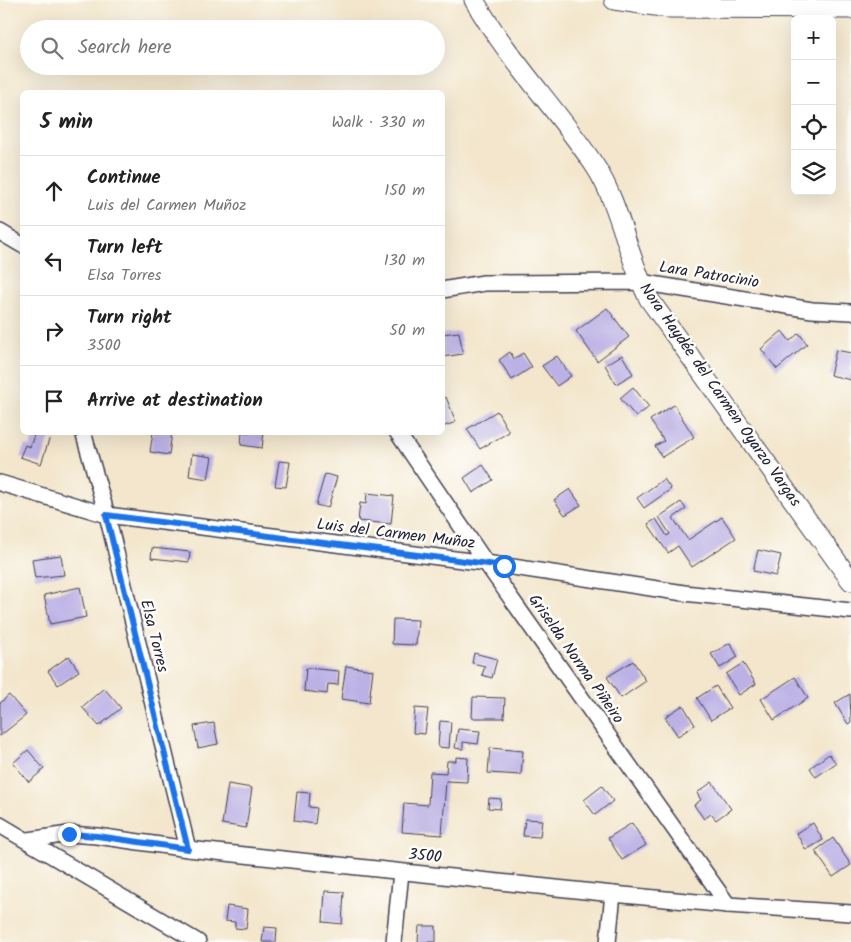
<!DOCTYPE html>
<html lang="en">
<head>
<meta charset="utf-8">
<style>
  body { margin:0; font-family:Kalam,sans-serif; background:#f2f2f2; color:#222 }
  .controls { position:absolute; right:15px; top:15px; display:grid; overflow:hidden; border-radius:8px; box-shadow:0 5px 20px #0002 }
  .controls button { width:45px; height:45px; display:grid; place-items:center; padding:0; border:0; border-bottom:1px solid #e0e0e0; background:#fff; color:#222; font:25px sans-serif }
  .stop { position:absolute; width:15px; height:15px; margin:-11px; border:4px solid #1a73e8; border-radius:50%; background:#fff }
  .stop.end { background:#1a73e8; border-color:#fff; box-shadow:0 1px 5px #0008 }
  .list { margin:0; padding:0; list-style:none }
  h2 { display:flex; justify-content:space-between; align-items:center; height:65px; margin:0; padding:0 20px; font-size:21px }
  h2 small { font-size:16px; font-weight:400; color:#767676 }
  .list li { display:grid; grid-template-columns:32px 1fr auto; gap:15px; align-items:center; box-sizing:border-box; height:70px; padding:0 20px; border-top:1px solid #e0e0e0 }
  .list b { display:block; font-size:19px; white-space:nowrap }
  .list p { margin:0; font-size:16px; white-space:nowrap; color:#767676 }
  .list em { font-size:16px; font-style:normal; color:#767676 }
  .icon { flex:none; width:28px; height:28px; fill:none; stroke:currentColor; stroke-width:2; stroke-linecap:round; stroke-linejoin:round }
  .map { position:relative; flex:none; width:851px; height:942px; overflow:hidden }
  .search { position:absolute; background:#fff; box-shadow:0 5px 20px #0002; left:20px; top:20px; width:425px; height:55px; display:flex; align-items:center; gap:12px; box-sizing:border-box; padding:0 18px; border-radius:28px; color:#767676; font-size:19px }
  .panel { position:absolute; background:#fff; box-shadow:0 5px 20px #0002; left:20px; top:90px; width:425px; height:345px; border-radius:8px }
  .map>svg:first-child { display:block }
</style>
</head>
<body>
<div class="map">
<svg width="851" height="942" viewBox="0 0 851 942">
  <rect width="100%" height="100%" fill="#fdfcf7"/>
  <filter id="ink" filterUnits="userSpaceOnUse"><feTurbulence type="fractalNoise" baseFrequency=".02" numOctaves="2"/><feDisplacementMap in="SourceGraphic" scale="10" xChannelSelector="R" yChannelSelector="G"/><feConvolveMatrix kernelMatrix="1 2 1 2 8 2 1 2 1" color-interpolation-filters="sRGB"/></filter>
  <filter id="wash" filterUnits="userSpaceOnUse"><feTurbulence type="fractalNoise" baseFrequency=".0096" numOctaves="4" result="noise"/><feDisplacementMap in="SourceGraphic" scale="20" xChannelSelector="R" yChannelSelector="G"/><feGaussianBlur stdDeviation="1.12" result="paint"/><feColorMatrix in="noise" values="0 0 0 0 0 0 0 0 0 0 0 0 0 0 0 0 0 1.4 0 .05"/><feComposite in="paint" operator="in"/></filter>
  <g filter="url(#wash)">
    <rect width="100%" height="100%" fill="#f3e6cc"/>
    <g id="blocks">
      <g fill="#bcb1e5">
        <path d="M607,308L629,337L597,361L576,331Z"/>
        <path d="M782,331L790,341L799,333L807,344L777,369L761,349Z"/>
        <path d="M459,332L463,354L442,357V334Z"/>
        <path d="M836,350L851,353V380L830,375Z"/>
        <path d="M510,352L514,359L523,353L532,367L512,380L499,360Z"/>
        <path d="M622,355L633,374L616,384L605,365Z"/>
        <path d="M557,356L571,376L557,386L542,366Z"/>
        <path d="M633,387L649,407L636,417L620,398Z"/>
        <path d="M446,397L456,422L442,427V398Z"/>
        <path d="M674,405L694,437L662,457L655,446L664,441L650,420Z"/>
        <path d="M497,411L509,432L480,449L467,429Z"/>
        <path d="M35,432L51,434L41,464L20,457L25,445L30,447Z"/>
        <path d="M153,432H172L169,455L150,452Z"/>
        <path d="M242,432H264L262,448L241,445Z"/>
        <path d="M192,454L212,457L208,479L189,476Z"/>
        <path d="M279,461L290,462L286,487L275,486Z"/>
        <path d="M483,465L493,480L473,493L464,478Z"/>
        <path d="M325,474L337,477L328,508L316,505Z"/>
        <path d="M664,479L671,489L644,508L637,498Z"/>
        <path d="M570,489L581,505L565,515L554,500Z"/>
        <path d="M367,493L394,496L391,524L358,521L360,503L366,504Z"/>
        <path d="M681,502L686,509L673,518L688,540L722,517L736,538L692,567L678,546L668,553L648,524L656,519L667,536L670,534L659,517Z"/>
        <path d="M152,548L190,552L189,562L151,558Z"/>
        <path d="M758,550L781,555L776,576L753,571Z"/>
        <path d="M61,555L64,575L35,578L32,559Z"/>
        <path d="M80,587L86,617L50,624L44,595Z"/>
        <path d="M393,619L418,620L416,645L392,644Z"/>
        <path d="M730,643L738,657L720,668L711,654Z"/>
        <path d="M474,653L497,659L492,678L482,675L485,666L472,663Z"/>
        <path d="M69,656L79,671L58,685L48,671Z"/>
        <path d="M633,661L646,681L621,698L607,677Z"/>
        <path d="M743,663L756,684L739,695L726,674Z"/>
        <path d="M346,666L373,670L369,703L341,699Z"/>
        <path d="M306,668L339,671L338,685L328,684L327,694L304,691Z"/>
        <path d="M795,677L808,698L774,720L761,699Z"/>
        <path d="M716,686L730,708L711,720L697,698Z"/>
        <path d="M104,688L121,708L99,726L82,707Z"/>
        <path d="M850,694L851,722L848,724L835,703Z"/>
        <path d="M9,695L26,715L0,736V703Z"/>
        <path d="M473,697L505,698L504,718H472Z"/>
        <path d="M683,705L695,725L678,736L665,717Z"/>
        <path d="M415,708L428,709L425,734L413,733Z"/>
        <path d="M440,721L451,722L449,748L438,747Z"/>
        <path d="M214,723L218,744L198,748L194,726Z"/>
        <path d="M458,729L480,731L478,744L463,742V749L455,748Z"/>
        <path d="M490,748L523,751L521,775L488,773Z"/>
        <path d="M28,750L44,769L29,782L13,763Z"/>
        <path d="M829,754L836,763L816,777L810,768Z"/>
        <path d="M456,757L468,758L467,782L446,781L442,835L402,832L404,803L428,805L430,772L446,773L447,761H456Z"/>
        <path d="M712,782L731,809L716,820L711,814L704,819L694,805L701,800L697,793Z"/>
        <path d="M228,784L252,788L246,828L222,824Z"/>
        <path d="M602,786L613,801L595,815L584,800Z"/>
        <path d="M297,792L310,793L309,807L317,808L315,824L294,821Z"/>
        <path d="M489,798L501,799L500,809L488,808Z"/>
        <path d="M525,819L542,820L540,837L523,836Z"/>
        <path d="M632,823L646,845L622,860L608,838Z"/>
        <path d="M813,823L823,840L806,850L796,833Z"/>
        <path d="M833,838L851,865L833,877L815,851Z"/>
        <path d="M325,891L344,892L342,924L323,922Z"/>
        <path d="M227,906L248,909L246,929L235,928V922L225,921Z"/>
        <path d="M419,926H436V942H418Z"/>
        <path d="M264,927L277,928L276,942H262Z"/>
      </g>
    </g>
  </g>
  <g filter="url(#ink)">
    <use href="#blocks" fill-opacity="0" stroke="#413f51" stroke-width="1"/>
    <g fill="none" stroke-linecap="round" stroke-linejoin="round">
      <g stroke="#413f51" stroke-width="18">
        <g id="minor">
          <path d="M0,232L22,245"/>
          <path d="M442,290L484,283L640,282L812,310L851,312"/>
          <path d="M83,432L107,515L188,849"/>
          <path d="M397,432L486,563L728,905"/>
          <path d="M0,483L107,515L486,563L684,593L851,611"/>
          <path d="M0,825L198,942"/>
          <path d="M29,840L69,834L97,836L188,849L613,894L728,905L851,913"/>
          <path d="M394,942L401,872"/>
          <path d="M608,942L613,894"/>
        </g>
      </g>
      <g stroke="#413f51" stroke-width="21">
        <g id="tertiary">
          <path d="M474,0C508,59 557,109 595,166C621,206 627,257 649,299L851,581"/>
          <path d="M614,0L669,8L851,9"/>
        </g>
      </g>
      <use href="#minor" stroke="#fff" stroke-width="15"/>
      <use href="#tertiary" stroke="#fff" stroke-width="19"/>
    </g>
  </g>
  <g fill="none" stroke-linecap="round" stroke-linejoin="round" filter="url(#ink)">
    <path stroke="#1a73e8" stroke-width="6" d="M69,834L97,836L188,849L106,515L504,566"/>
  </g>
  <g text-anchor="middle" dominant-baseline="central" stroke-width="5" stroke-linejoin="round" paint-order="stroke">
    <g font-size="16" fill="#22223b" stroke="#fdfcf7">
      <text transform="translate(709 275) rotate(9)">Lara Patrocinio</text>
      <text transform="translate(720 395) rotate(55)">Nora Haydée del Carmen Oyarzo Vargas</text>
      <text transform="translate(396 534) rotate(7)">Luis del Carmen Muñoz</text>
      <text transform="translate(154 636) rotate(76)">Elsa Torres</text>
      <text transform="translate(576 659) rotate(55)">Griselda Norma Piñeiro</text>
      <text transform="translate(425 856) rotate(6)">3500</text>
    </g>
  </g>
</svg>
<div class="controls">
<button>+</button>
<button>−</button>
<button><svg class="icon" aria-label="locate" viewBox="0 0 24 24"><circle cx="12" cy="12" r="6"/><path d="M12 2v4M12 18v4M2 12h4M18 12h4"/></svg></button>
<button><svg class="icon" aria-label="layers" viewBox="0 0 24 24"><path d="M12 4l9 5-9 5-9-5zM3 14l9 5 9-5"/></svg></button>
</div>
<div class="stop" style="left:504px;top:566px"></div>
<div class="stop end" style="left:69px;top:834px"></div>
<div class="search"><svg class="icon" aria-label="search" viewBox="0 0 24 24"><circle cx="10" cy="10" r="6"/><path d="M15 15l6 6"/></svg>Search here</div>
<section class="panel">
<h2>5 min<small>Walk · 330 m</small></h2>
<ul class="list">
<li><svg class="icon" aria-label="ahead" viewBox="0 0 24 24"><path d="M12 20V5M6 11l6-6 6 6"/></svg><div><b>Continue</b><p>Luis del Carmen Muñoz</p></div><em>150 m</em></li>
<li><svg class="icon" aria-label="left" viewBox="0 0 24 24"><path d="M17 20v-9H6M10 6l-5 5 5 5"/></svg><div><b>Turn left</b><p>Elsa Torres</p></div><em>130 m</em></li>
<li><svg class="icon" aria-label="right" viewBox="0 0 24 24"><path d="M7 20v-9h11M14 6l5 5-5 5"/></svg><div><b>Turn right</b><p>3500</p></div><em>50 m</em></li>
<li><svg class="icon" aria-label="arrive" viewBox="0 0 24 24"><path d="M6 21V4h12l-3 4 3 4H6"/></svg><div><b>Arrive at destination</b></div></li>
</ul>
</section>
</div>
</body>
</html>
